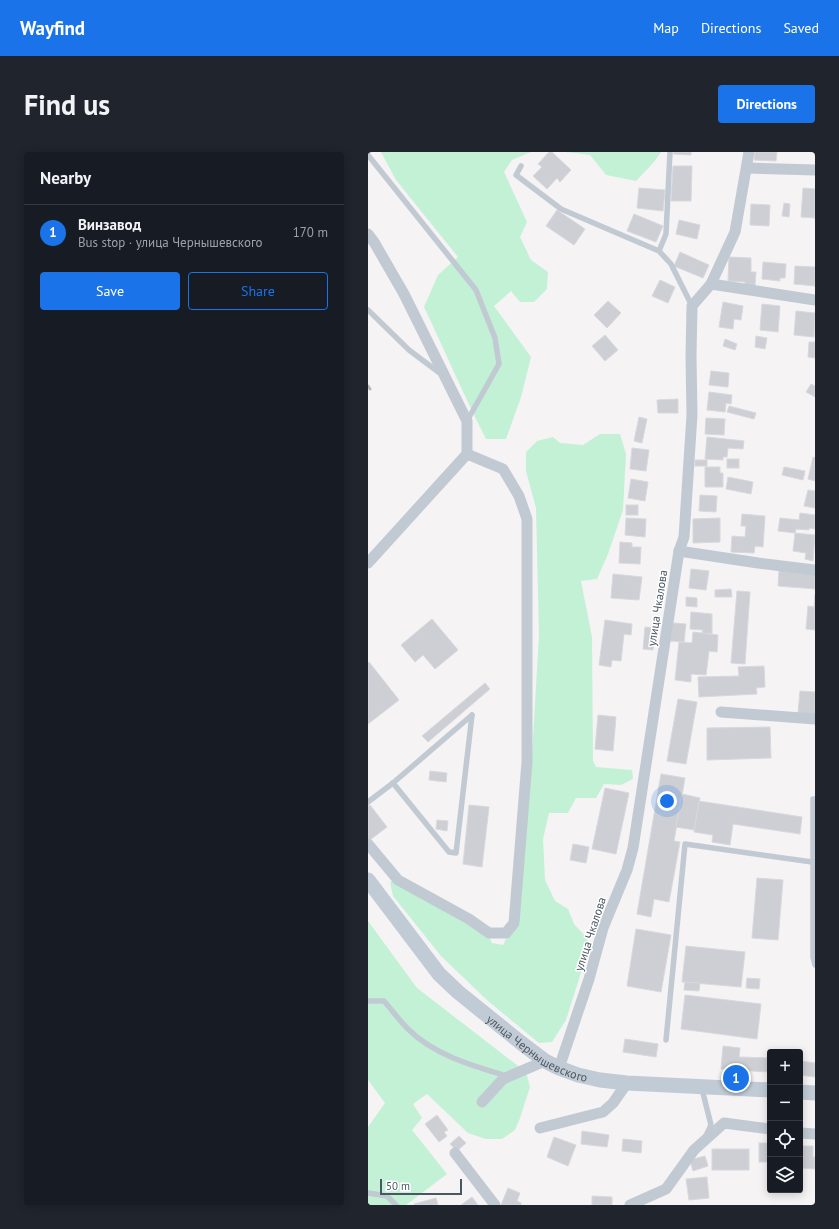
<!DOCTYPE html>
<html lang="en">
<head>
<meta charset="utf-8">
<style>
  body { margin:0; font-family:"PT Sans",sans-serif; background:#20242c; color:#f1f3f6 }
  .controls { position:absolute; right:12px; bottom:12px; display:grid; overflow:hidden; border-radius:4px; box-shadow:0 2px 10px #0003 }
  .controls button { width:36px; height:36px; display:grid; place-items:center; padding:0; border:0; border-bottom:1px solid #363941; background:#171b24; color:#f1f3f6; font:20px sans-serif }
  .scale { position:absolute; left:12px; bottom:10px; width:82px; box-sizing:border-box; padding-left:4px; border:2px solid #4a5661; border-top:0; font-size:11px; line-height:14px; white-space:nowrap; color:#4a5661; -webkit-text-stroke:3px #fff; paint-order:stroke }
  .you { position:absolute; left:299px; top:649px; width:14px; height:14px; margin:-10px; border:3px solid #fff; border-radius:50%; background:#1a73e8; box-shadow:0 0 0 6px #1a73e833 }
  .badge { display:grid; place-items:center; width:26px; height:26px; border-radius:50%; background:#1a73e8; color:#fff; font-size:13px; font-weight:700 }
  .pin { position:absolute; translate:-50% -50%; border:2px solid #fff; box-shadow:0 1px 4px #0006 }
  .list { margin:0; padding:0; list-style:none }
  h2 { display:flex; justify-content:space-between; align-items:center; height:52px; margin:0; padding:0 16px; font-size:17px }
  h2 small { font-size:13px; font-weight:400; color:#9ea1a6 }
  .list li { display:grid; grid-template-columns:26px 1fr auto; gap:12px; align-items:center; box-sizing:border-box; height:56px; padding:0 16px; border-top:1px solid #363941 }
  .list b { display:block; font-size:15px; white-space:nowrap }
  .list p { margin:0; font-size:13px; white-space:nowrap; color:#9ea1a6 }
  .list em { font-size:13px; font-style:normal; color:#9ea1a6 }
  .actions { display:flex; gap:8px; padding:12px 16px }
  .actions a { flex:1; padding:9px 0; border:1px solid #1a73e8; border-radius:4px; text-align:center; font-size:14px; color:#1a73e8 }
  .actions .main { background:#1a73e8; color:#fff }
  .icon { flex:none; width:22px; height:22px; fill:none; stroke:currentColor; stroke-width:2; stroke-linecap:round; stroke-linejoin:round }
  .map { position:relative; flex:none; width:447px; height:1053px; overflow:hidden; border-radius:4px }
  header { display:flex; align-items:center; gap:24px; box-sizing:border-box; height:56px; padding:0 20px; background:#1a73e8; color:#fff }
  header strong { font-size:19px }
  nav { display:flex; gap:22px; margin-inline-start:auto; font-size:14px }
  .intro { display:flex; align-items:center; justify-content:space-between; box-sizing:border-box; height:96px; padding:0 24px }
  h1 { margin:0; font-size:28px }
  .button { padding:10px 18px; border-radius:4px; background:#1a73e8; color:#fff; font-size:14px; font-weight:700 }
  main { display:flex; gap:24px; padding:0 24px }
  aside { flex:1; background:#171b24; border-radius:4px; box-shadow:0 2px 10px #0003 }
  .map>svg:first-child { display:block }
</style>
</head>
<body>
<header>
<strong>Wayfind</strong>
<nav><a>Map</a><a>Directions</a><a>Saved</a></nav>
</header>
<div class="intro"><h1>Find us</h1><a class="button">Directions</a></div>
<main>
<aside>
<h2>Nearby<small></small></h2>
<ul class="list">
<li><span class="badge">1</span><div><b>Винзавод</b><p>Bus stop · улица Чернышевского</p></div><em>170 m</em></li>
</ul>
<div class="actions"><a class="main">Save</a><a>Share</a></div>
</aside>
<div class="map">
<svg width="447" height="1053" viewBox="0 0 447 1053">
  <rect width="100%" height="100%" fill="#f5f3f3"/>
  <g fill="#c3f1d5">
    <path d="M13,0H163L144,8L136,20L159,70L152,85L163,108L180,120L179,137L166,150H152L143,139L126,154L163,205L153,245L138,287H118C96,244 77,199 56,155L70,123L90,105L28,28Z"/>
    <path d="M198,0H293L286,10L268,29L238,23L222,3Z"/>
    <path d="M232,282H252L258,302L255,358L240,402L229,427L213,429L224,485L225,609L228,615L264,618L265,627L253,633L236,632L228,646H208L200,661H181L175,687L177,728L187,749L200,757L206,772L219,786L218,805L198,868L184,890L171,891L120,849L73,804L25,744L22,730L30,728L119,780L124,791L135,793L146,770L164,603L171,483L168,356L158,319V300L169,289L185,285L192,291L215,293Z"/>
    <path d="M0,769L49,836L158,920L162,935L152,966L147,978L134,987H118L100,981L59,942L45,952L54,966L44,978L79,1022L38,1053H0V975L17,951L0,928Z"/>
  </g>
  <g fill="#cdcfd5" stroke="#d7d9de">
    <path d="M181,0H184L203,18L192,30L189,26L179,37L165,24L174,15L170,12Z"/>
    <path d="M306,0H323V3L305,2Z"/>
    <path d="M387,0H409L408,9L386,8Z"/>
    <path d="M305,14H324L323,49H303Z"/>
    <path d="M271,36L297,38L295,59L269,56Z"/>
    <path d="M435,36L447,37V66L433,65Z"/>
    <path d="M416,51L422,52L421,65L414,64Z"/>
    <path d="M383,52L402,53L401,74L382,73Z"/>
    <path d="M189,58L217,77L206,93L178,74Z"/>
    <path d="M266,62L295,74L288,90L259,79Z"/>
    <path d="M311,68L332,73L329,87L308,82Z"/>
    <path d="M312,100L341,113L335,126L306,114Z"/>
    <path d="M361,105L383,106V120H388L387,134H377V130L360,129Z"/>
    <path d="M395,110L418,112L417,126H412V129L394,127Z"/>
    <path d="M427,114L447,115V134L426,132Z"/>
    <path d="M292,128L307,135L300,151L284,144Z"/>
    <path d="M240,149L253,161L239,176L226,163Z"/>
    <path d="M355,150L375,154L373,168L366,167L365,177L351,175Z"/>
    <path d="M394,152L412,154L410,180L392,178Z"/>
    <path d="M428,159L447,161L446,185L426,183Z"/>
    <path d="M237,183L250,198L237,209L224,194Z"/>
    <path d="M388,184L399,186L397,197L387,195Z"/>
    <path d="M357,187L369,192L367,198L355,194Z"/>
    <path d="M441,190H447V206L440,205Z"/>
    <path d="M343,219L361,221L360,235L341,233Z"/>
    <path d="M443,232L447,234V245L438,240Z"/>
    <path d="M341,240L364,243L363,252L358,251L357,260L339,258Z"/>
    <path d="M310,247V261H290L289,248Z"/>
    <path d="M361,254L388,261L386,267L359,260Z"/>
    <path d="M271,265L279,267L274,291L266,289Z"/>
    <path d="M338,266L357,267L356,283L337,282Z"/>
    <path d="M339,285L376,289L375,297L360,296L359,305H355V308L337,307Z"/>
    <path d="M264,296L281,298L278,319L262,317Z"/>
    <path d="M445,305L447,306V329L440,327Z"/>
    <rect x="359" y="307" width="12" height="9"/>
    <rect x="327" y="308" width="12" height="6"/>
    <path d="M337,315H352V321H355V335H337Z"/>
    <path d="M416,315L437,319L435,328L414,323Z"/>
    <path d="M360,325L385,330L383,342L358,337Z"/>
    <path d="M263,327L280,330L277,349L260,346Z"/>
    <path d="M440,338L447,339V356L436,354Z"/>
    <path d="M332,343L349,344L348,360L331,359Z"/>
    <rect x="258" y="353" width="12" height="10"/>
    <path d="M432,361L447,363V377L441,376V378L428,377L427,381L410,379L412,366L431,368Z"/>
    <path d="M374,362L397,364L395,395L387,394L386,401L363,400L364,384L377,385L378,374H373Z"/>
    <path d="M258,366L278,367L277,385L257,383Z"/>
    <path d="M352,366V390L325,391V367Z"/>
    <path d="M427,381L447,383L445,409L437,407L438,401L425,399Z"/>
    <path d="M252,390L264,391V395H273L272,412L251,411Z"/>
    <path d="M323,417L341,419L338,438L321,436Z"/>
    <path d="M411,418L447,421V437L410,434Z"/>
    <path d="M245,422L274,425L271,448L243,446Z"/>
    <path d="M363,437L364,445H347V438Z"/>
    <path d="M369,439L382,440L377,512L363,511Z"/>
    <path d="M447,443V478L438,477L440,454L446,455Z"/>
    <path d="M318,445L329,446V455L318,454Z"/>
    <path d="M323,460L344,462V482L334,481L335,478L322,477Z"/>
    <path d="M64,467L90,498L67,517L55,503L47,510L33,493Z"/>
    <path d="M237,468L264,472L263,483L256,482L253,509L244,508L243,515L231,513Z"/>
    <path d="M305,471L318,472L316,490L302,489Z"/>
    <path d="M277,475L288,476L285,498L275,497Z"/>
    <path d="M325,480L350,483L349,500L341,499L338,523L323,522V530L307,528L311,490L324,491Z"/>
    <path d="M1,510L31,548L0,572V511Z"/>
    <path d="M396,514L397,535L388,536L389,542L331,545L330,525L371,524L370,515Z"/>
    <path d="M117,531L122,537L60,590L54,584Z"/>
    <path d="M432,539L447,540V563L430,561Z"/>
    <path d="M310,547L329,550L318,612L299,609Z"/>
    <path d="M230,563L248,565L245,599L227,597Z"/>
    <path d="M402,575L403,606L339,608V576Z"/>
    <path d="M62,619L79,621L78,630L61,628Z"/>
    <path d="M293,622L317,626L306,689L312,690L301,750L286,747L283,765L269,762Z"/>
    <path d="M237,636L261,641L248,702L224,697Z"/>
    <path d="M314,642L332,646L326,678L308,675Z"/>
    <path d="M331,649L434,665L432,682L365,672L362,693L344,690L345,683L326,680Z"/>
    <path d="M2,653L19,675L2,688L0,686V654Z"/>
    <path d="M101,653L121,655L114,715L95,712Z"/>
    <path d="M69,668L80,669L79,679L68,677Z"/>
    <path d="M205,692L221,695L218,711L202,708Z"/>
    <path d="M389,726L415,728L410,788L384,786Z"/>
    <path d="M268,777L303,783L293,840L259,834Z"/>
    <path d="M318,794L377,800L373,835L314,830Z"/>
    <path d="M379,826L392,827L391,837L378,836Z"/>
    <path d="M317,830L332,831L331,839L316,838Z"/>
    <path d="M317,843L393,852L389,887L313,877Z"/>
    <path d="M257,887L290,892L288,905L255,900Z"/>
    <path d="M355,894L372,896L371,905L402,906L400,920L353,917Z"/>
    <path d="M432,909L447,911V925L432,923Z"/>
    <path d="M69,963L80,978L76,980L79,984L71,990L57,972Z"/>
    <path d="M214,979L241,983L239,995L213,992Z"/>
    <path d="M91,984L98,991L89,999L82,992Z"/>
    <path d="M186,985L208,993L200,1014L179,1005Z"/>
    <path d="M255,987L274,989L273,1001L254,999Z"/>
    <rect x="391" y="991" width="11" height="19"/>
    <path d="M432,994H445V1005H447V1017L432,1016Z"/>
    <rect x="344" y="997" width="37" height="21"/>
    <path d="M337,1004L340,1014L325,1019L322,1008Z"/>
    <path d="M339,1025L341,1046L321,1048L318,1027Z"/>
    <path d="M140,1036L152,1041L149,1049L153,1051V1053H133Z"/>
    <path d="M224,1044L244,1045V1053H224Z"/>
    <path d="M104,1045L110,1053H93Z"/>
    <path d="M68,1046L70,1053H47L46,1052Z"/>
  </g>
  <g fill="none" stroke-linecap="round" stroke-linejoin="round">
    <g stroke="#c1cad2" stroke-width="5.5">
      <path d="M0,3L108,138L127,186L131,212L99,269"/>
      <path d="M153,14L148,23L193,57L291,99L303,112L324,154"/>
      <path d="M291,99L298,82L302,0"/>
      <path d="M0,158L41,198L73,222"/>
      <path d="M25,631L81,700L88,701L104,563"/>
      <path d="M447,647H445V805L447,813"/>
      <path d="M0,650L25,631L104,563"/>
      <path d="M0,849H16C24,858 31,868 40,877C66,903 105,914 139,924"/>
      <path d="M298,888L317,692L444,710"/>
      <path d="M334,937L343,973L338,984"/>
      <path d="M0,1041L19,1044L28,1053"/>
    </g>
    <g stroke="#c1cad2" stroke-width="11">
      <path d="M379,16L447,18"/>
      <path d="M0,82L6,90L36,142L99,269V302L0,411"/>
      <path d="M343,132L447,148"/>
      <path d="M311,399L390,411L447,418"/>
      <path d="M353,560L447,567"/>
      <path d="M0,692L30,728L101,767L121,781H138L146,771L159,610V367L151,344L135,317L99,302"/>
      <path d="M191,916L221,827L235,776L259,718L265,696L311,399L316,385L324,263L323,204L324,154L343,132L367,80L381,0"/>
      <path d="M114,950L135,927L177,909"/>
      <path d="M172,976L235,960L245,951L259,931"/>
      <path d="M432,981L447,982"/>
      <path d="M87,1001L127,1053"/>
      <path d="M262,1053L298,1037L326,998L356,971L402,977"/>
    </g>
    <g stroke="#c1cbd6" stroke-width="15">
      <path id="s1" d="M0,728L71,822L90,840L152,890L177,909L191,916L210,923L232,928L259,931L402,938"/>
      <path d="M432,940L447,941"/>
    </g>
    <path stroke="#b5b8bd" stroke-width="3" d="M0,234L2,237"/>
  </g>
  <g text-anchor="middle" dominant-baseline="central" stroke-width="3" stroke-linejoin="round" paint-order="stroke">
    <g font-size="12" fill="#4a5661" stroke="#fff">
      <text transform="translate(289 456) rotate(-81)">улица Чкалова</text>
      <text transform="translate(222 782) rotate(-72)">улица Чкалова</text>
      <text stroke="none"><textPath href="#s1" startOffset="242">улица Чернышевского</textPath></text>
    </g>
  </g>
</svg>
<div class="controls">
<button>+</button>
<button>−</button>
<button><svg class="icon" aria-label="locate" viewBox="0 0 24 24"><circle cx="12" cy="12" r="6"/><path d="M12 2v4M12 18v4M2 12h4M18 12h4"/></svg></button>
<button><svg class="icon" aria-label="layers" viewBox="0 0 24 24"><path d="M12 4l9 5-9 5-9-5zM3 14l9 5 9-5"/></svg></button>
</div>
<div class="scale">50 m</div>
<div class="you"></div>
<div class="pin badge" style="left:368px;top:926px">1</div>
</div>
</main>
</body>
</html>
